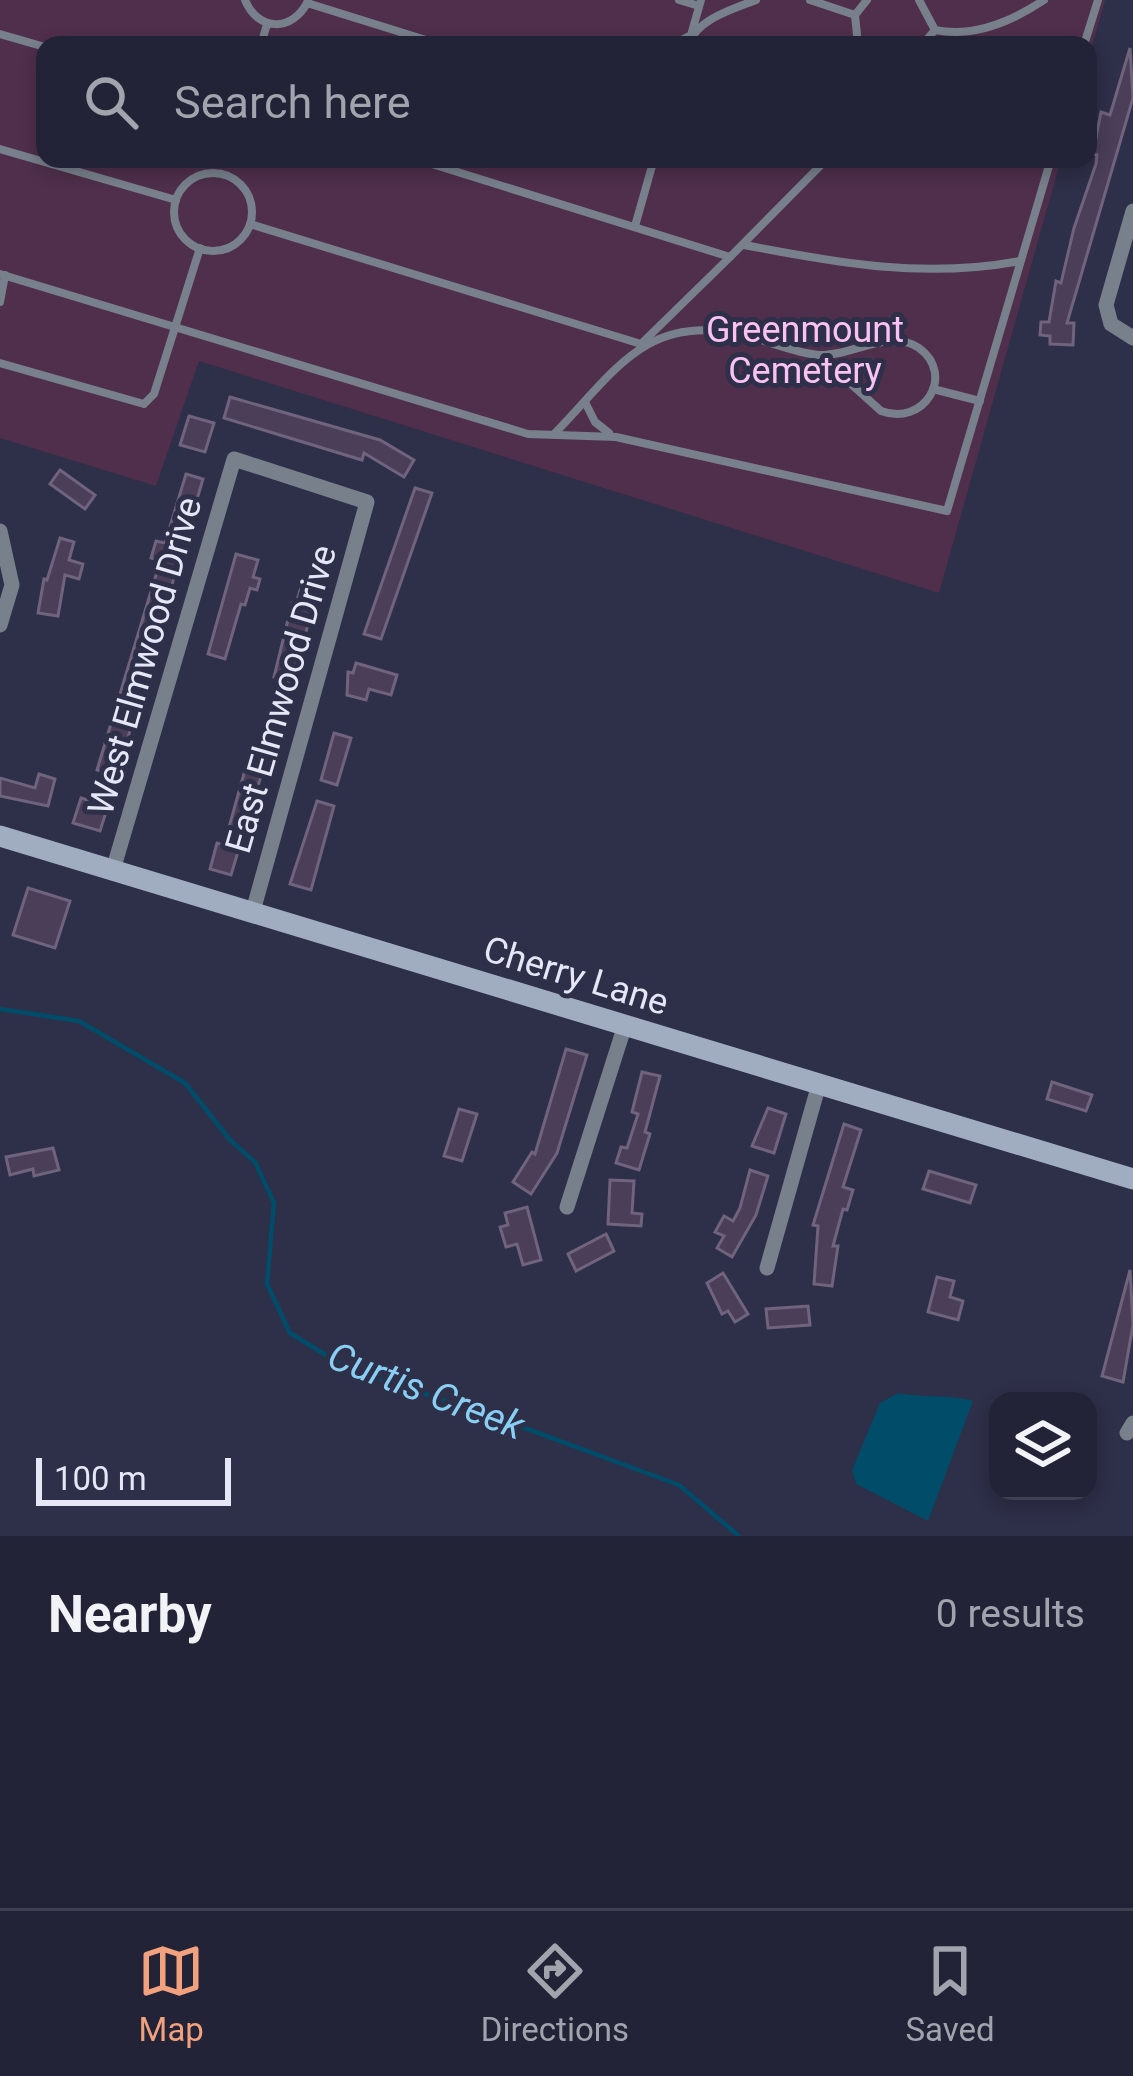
<!DOCTYPE html>
<html lang="en">
<head>
<meta charset="utf-8">
<style>
  body { margin:0; font-family:Roboto,sans-serif; background:#2e2f42; color:#f1f3f6 }
  .controls { position:absolute; right:36px; bottom:36px; display:grid; overflow:hidden; border-radius:24px; box-shadow:0 6px 18px #0003 }
  .controls button { width:108px; height:108px; display:grid; place-items:center; padding:0; border:0; border-bottom:3px solid #3f4051; background:#222336; color:#f1f3f6; font:60px sans-serif }
  .scale { position:absolute; left:36px; bottom:30px; width:195px; box-sizing:border-box; padding-left:12px; border:6px solid #e5e7f7; border-top:0; font-size:33px; line-height:42px; white-space:nowrap; color:#e5e7f7; -webkit-text-stroke:9px #2e2f48; paint-order:stroke }
  .list { margin:0; padding:0; list-style:none }
  h2 { display:flex; justify-content:space-between; align-items:center; height:156px; margin:0; padding:0 48px; font-size:51px }
  h2 small { font-size:39px; font-weight:400; color:#a2a4ad }
  .icon { flex:none; width:66px; height:66px; fill:none; stroke:currentColor; stroke-width:2; stroke-linecap:round; stroke-linejoin:round }
  .map { position:relative; flex:none; width:1133px; height:1536px; overflow:hidden }
  .search { position:absolute; background:#222336; box-shadow:0 6px 18px #0003; left:36px; right:36px; top:36px; height:132px; display:flex; align-items:center; gap:30px; box-sizing:border-box; padding:0 42px; border-radius:24px; color:#a2a4ad; font-size:45px }
  .sheet { height:372px; background:#222336 }
  nav { display:flex; justify-content:space-around; align-items:center; box-sizing:border-box; height:168px; border-top:3px solid #3f4051; background:#222336; font-size:33px; color:#a2a4ad }
  nav a { display:grid; justify-items:center; gap:6px }
  nav .on { color:#f2a17e }
  .map>svg:first-child { display:block }
</style>
</head>
<body>
<div class="map">
<svg width="1133" height="1536" viewBox="0 0 1133 1536">
  <rect width="100%" height="100%" fill="#2e2f48"/>
  <path fill="#4f2f4c" d="M0,0H1105L1088,61V45H45V159H1061L939,593L199,361L156,486L0,438Z"/>
  <path fill="#014c69" d="M898,1393C924,1398 948,1394 973,1401L928,1521L856,1484L852,1470L880,1403Z"/>
  <g fill="none" stroke-linecap="round" stroke-linejoin="round">
    <path stroke="#014c69" stroke-width="4.5" d="M0,1009L79,1021L185,1083L230,1140L255,1162L274,1203L267,1284L290,1333L347,1368L506,1421L679,1485L739,1536"/>
  </g>
  <g fill="#4a3e58" stroke="#6f637e" stroke-width="3">
    <path d="M1130,48L1133,98L1067,323H1074L1073,345L1050,344V336L1040,335L1041,322H1049L1056,281L1061,283L1074,228L1096,164L1097,155L1093,154L1101,112L1110,115Z"/>
    <path d="M230,397L380,440L414,460L404,477L364,453L362,460L224,418Z"/>
    <path d="M189,416L214,423L205,452L180,445Z"/>
    <path d="M60,470L95,495L85,509L50,484Z"/>
    <path d="M186,474L203,479L159,629L152,627L145,655L153,657L148,676L139,674L132,698L138,700L118,776L97,770L159,565L160,561L151,558L156,541L165,543Z"/>
    <path d="M415,488L432,493L381,639L364,634Z"/>
    <path d="M60,538L74,542L69,560L83,564L79,579L65,575L58,616L38,613L44,579L47,580Z"/>
    <path d="M236,554L258,560L253,577L260,579L257,590L250,588L245,605L241,604L225,659L208,654Z"/>
    <path d="M303,580L320,585L291,682L274,677L292,603L296,604Z"/>
    <path d="M356,663L397,675L391,695L369,689L366,700L347,695L348,672L353,673Z"/>
    <path d="M334,733L351,738L337,785L321,780Z"/>
    <path d="M252,745L269,750L231,875L210,869L217,843L224,845Z"/>
    <path d="M39,774L55,779L48,806L0,796V778L35,788Z"/>
    <path d="M81,798L108,806L100,831L73,823Z"/>
    <path d="M317,801L334,806L311,890L290,884Z"/>
    <path d="M28,888L70,901L55,948L13,935Z"/>
    <path d="M566,1049L587,1055L557,1153L531,1194L513,1182L532,1152L535,1154Z"/>
    <path d="M642,1072L660,1076L645,1132L650,1134L639,1170L616,1163L621,1147L627,1148L638,1114L632,1112Z"/>
    <path d="M1052,1082L1092,1095L1086,1111L1047,1099Z"/>
    <path d="M768,1108L786,1114L774,1153L752,1146Z"/>
    <path d="M459,1109L477,1114L462,1161L444,1156Z"/>
    <path d="M844,1124L861,1130L843,1187L853,1190L847,1210L843,1209L833,1246H838L832,1286L814,1284L818,1226L813,1225Z"/>
    <path d="M53,1148L59,1170L34,1176L33,1169L10,1175L6,1157Z"/>
    <path d="M750,1170L768,1176L756,1215L732,1257L717,1248L724,1236L715,1232L724,1216L733,1221L740,1208Z"/>
    <path d="M929,1171L976,1185L970,1203L923,1189Z"/>
    <path d="M610,1180L634,1181L632,1213L642,1214L641,1226L608,1224Z"/>
    <path d="M527,1207L541,1260L523,1265L517,1244L506,1247L500,1227L508,1225L505,1213Z"/>
    <path d="M606,1234L614,1251L576,1271L568,1254Z"/>
    <path d="M1130,1270L1133,1325L1123,1382L1102,1376Z"/>
    <path d="M723,1273L748,1314L735,1322L728,1311L722,1314L707,1283Z"/>
    <path d="M937,1277L954,1281L950,1297L963,1301L958,1320L928,1312Z"/>
    <path d="M808,1306L810,1325L768,1328L766,1309Z"/>
  </g>
  <g fill="none" stroke-linecap="round" stroke-linejoin="round">
    <g stroke="#78808c" stroke-width="8">
      <path d="M245,0C258,32 293,32 308,1"/>
      <path d="M679,0L699,6"/>
      <path d="M810,0L855,15"/>
      <path d="M919,0L935,30C974,38 1011,22 1044,0"/>
      <path d="M307,3L442,45"/>
      <path d="M0,34L45,47"/>
      <path d="M261,45L267,24"/>
      <path d="M672,45L691,35L701,0"/>
      <path d="M688,45C697,19 733,9 756,0"/>
      <path d="M858,45L855,15L867,0"/>
      <path d="M922,45L935,30"/>
      <path d="M1084,45L1098,0"/>
      <path d="M0,149L176,200"/>
      <path d="M416,159L730,257L827,159"/>
      <circle cx="213" cy="212" r="39"/>
      <path d="M250,224L641,344L730,257"/>
      <path d="M635,226L654,159"/>
      <path d="M744,245C837,263 925,279 1020,261"/>
      <path d="M0,274L528,434L616,437L947,511L1051,159"/>
      <path d="M0,302L5,275"/>
      <path d="M0,363L144,404L154,394L200,248"/>
      <path d="M933,389L980,401"/>
      <path d="M585,402L595,422L609,433"/>
      <path d="M555,433C613,374 645,314 738,334C765,339 793,353 819,355C850,357 891,328 919,348C956,375 924,427 881,411L820,356"/>
    </g>
    <g stroke="#78808c" stroke-width="15">
      <path d="M1133,211L1106,305L1111,324L1133,338"/>
      <path d="M0,531L12,585L0,625"/>
      <path d="M113,870L234,459L367,502L253,911"/>
      <path d="M567,1207L625,1025"/>
      <path d="M767,1268L819,1084"/>
      <path d="M1127,1433L1133,1423"/>
    </g>
    <path stroke="#a0adc0" stroke-width="21" d="M0,836L1133,1179"/>
  </g>
  <g text-anchor="middle" dominant-baseline="central" stroke-width="10" stroke-linejoin="round" paint-order="stroke">
    <g font-size="36" fill="#f9c2f3" stroke="#2e2f48">
      <text x="805" y="330">Greenmount<tspan x="805" dy="41">Cemetery</tspan></text>
    </g>
    <g font-size="36" fill="#e5e7f7" stroke="#2e2f48">
      <text transform="translate(145 656) rotate(-74)">West Elmwood Drive</text>
      <text transform="translate(281 699) rotate(-74)">East Elmwood Drive</text>
      <text transform="translate(576 976) rotate(17)">Cherry Lane</text>
    </g>
    <g font-size="39" font-style="italic" fill="#89cff4" stroke="#2e2f48">
      <text transform="translate(426 1391) rotate(21)">Curtis Creek</text>
    </g>
  </g>
</svg>
<div class="controls">
<button><svg class="icon" aria-label="layers" viewBox="0 0 24 24"><path d="M12 4l9 5-9 5-9-5zM3 14l9 5 9-5"/></svg></button>
</div>
<div class="scale">100 m</div>
<div class="search"><svg class="icon" aria-label="search" viewBox="0 0 24 24"><circle cx="10" cy="10" r="6"/><path d="M15 15l6 6"/></svg>Search here</div>
</div>
<section class="sheet">
<h2>Nearby<small>0 results</small></h2>
<ul class="list">
</ul>
</section>
<nav>
<a class="on"><svg class="icon" aria-label="map" viewBox="0 0 24 24"><path d="M3 6l6-2 6 2 6-2v14l-6 2-6-2-6 2zM9 4v14M15 6v14"/></svg>Map</a>
<a><svg class="icon" aria-label="directions" viewBox="0 0 24 24"><path d="M12 3l9 9-9 9-9-9zM9 14v-3h6M13 9l2 2-2 2"/></svg>Directions</a>
<a><svg class="icon" aria-label="saved" viewBox="0 0 24 24"><path d="M7 4h10v16l-5-4-5 4z"/></svg>Saved</a>
</nav>
</body>
</html>
